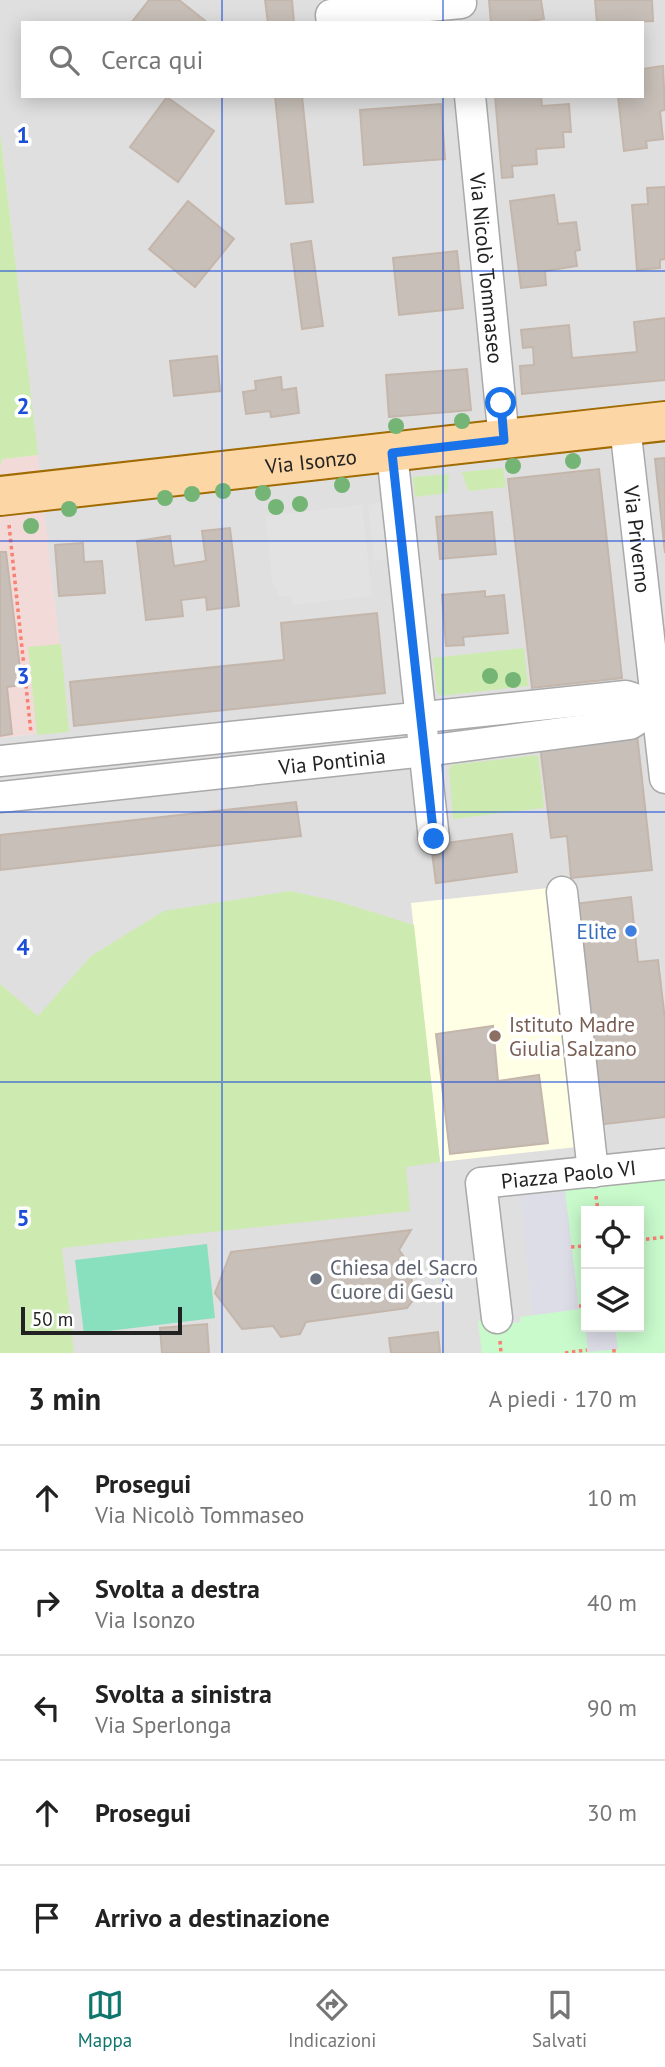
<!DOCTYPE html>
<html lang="it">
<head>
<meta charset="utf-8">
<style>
  body { margin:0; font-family:"PT Sans",sans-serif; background:#f6f6f6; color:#222 }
  .controls { position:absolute; right:21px; bottom:21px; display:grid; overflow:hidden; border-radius:0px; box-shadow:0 4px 18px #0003 }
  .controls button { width:63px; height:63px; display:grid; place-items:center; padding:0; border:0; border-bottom:2px solid #e0e0e0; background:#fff; color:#222; font:35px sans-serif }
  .scale { position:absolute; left:21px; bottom:18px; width:161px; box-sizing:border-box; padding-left:7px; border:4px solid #222; border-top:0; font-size:19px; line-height:24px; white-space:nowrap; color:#222; -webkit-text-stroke:5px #fff; paint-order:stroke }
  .stop { position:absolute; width:21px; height:21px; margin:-16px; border:5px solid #1a73e8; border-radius:50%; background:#fff }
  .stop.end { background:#1a73e8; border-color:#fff; box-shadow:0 2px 7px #0008 }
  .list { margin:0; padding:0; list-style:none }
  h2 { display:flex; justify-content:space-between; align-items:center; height:91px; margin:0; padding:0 28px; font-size:30px }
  h2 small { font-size:23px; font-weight:400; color:#767676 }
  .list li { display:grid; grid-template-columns:46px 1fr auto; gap:21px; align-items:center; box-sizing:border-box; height:105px; padding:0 28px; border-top:2px solid #e0e0e0 }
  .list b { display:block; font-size:26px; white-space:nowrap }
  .list p { margin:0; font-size:23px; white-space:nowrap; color:#767676 }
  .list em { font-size:23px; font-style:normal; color:#767676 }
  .icon { flex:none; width:38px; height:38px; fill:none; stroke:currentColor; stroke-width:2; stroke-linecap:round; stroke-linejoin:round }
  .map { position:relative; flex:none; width:665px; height:1353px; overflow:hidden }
  .search { position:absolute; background:#fff; box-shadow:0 4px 18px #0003; left:21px; right:21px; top:21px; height:77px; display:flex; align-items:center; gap:18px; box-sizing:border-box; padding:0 24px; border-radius:0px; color:#767676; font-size:26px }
  .sheet { height:616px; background:#fff }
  nav { display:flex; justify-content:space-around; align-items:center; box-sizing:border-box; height:98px; border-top:2px solid #e0e0e0; background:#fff; font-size:19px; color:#767676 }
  nav a { display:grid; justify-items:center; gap:4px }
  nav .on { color:#0f766e }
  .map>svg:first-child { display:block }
</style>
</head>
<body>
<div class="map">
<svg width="665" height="1353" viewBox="0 0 665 1353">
  <rect width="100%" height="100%" fill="#f2efe9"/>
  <path fill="#e0dfdf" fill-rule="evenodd" d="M0,0H665V1353H0V738L69,730L0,132ZM23,23H642V96H23ZM586,1211H639V1327H586Z"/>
  <path fill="#f2dad9" d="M38,455L69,730L0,738V465L3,459Z"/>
  <path fill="#ffffe5" d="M548,888L577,1147L440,1162L411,903Z"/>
  <g fill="#cdebb0">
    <path d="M0,132L38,455L3,459L0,465Z"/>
    <path d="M503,468L506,487L468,491L462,472Z"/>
    <path d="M449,474L447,493L415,497L413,477Z"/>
    <path d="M61,644L69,732L37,735L28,647Z"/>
    <path d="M524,648L528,686L441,696L437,693L433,658Z"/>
    <path d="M538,755L544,808L453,819L449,769L451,765Z"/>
    <path d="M290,891L340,902L414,925L440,1162L406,1167L410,1211L62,1248L74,1353H0V984L38,1016L91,956L164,911Z"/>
  </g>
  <path fill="#c8facc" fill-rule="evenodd" d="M665,1177V1353H482L478,1321L486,1320L488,1326L521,1322L520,1317L579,1309L565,1191L568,1187ZM586,1211H639V1327H586Z"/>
  <path fill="#88e0be" d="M207,1244L215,1318L84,1334L75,1260Z"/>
  <g fill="#e2e2e2">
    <path d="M387,502L393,558L374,561L368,504Z"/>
    <path d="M362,505L372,596L293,605L292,596L278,597L277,587H273L265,516Z"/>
  </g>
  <g fill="#dddde8">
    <path d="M565,1191L579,1309L532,1315L520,1196Z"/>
    <path d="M583,1303H586V1327H615L618,1349L588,1352Z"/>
  </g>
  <g fill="#c7bfb8" stroke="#c4b6ab" stroke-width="2">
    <path d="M149,0H179L208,23H131Z"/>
    <path d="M265,0H292L294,23H268Z"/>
    <path d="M489,0H541L544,19L521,23H491Z"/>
    <path d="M595,0H652L653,21L597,23Z"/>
    <path d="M663,66L665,110L660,111L663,139L646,141L647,148L624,151L618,96H642V69Z"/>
    <path d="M275,96H302L313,202L286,204Z"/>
    <path d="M495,96H541L542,106L569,104L571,132H563L564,147L536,149L537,164L512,166L513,177L502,178Z"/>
    <path d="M167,97L214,131L178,182L130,147Z"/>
    <path d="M441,104L445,159L364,165L360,110Z"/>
    <path d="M665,187V259L660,260V268L637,270L632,205L648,204L647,188Z"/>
    <path d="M554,195L558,224L576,222L580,250L575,251L577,266L545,271L546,285L521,288L510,201Z"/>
    <path d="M188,201L234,239L195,287L149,249Z"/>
    <path d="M311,241L323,326L302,329L291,244Z"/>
    <path d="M457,251L463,308L399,315L393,258Z"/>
    <path d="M665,318V380L522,394L520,366L534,365L533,347L523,348L521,330L569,325L572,358L637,352L634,322Z"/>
    <path d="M217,356L220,391L174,396L170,361Z"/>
    <path d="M467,369L471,410L389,417L386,375Z"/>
    <path d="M281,377L282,390L296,388L299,413L271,417L270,411L246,414L243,392L256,390L255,381Z"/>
    <path d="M665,458V553L655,459Z"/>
    <path d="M599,469L622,678L532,688L508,479Z"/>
    <path d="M492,512L496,554L440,559L436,517Z"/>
    <path d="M230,528L239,606L207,610L206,597L181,600L183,616L146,620L137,541L170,536L174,566L206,561L202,531Z"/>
    <path d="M83,543L84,562L102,561L105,593L59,596L55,545Z"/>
    <path d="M0,552H6L22,685L7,687L12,734L0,736Z"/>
    <path d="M485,591V597L504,595L508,633L463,637L464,645L446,646L442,595Z"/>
    <path d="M377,613L385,693L74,726L70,682L284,660L281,623Z"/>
    <path d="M637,734L652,870L571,878L567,836L551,838L540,745Z"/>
    <path d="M296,802L301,836L0,870V835Z"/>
    <path d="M512,834L517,872L436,883L431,845Z"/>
    <path d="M631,897L638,962L658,960L665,1020V1117L597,1125L573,904Z"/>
    <path d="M493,1026L498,1081L539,1075L548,1143L450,1154L436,1034Z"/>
    <path d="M411,1230L399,1250L410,1265L414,1299L407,1308L306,1322L300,1334L281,1337L273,1326L242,1329L215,1293L231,1252Z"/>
    <path d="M207,1324L209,1353H162L160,1328Z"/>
    <path d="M438,1332L440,1353H391L389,1338Z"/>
  </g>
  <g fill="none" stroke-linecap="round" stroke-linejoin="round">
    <g stroke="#a9a9a9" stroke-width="33">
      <g id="minor">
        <path d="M332,23L331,15L461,3"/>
        <path id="s1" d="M470,96L504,440"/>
        <path id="s2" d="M625,426L665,778"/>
        <path d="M392,453L434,839"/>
        <path d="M0,761L626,696L658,706H665"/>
        <path id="s3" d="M0,797L425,751L630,724L658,706"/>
        <path d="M562,892L593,1172"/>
        <path id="s4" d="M497,1318L481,1183L665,1164"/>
      </g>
    </g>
    <g stroke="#a06b00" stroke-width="42">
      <g id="major">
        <path id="s5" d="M0,496L665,421"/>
      </g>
    </g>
    <g stroke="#fa8072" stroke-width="3.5" stroke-dasharray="3.5 3.5" stroke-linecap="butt">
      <path d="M9,525L31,733"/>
      <path d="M596,1196L598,1211"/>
      <path d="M639,1240L665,1237"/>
      <path d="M571,1247L586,1246"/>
      <path d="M579,1306H583"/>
      <path d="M500,1341L501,1353"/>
      <path d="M614,1349V1353"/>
      <path d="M565,1353L587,1350"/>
    </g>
    <use href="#minor" stroke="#fff" stroke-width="30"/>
    <use href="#major" stroke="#fcd6a4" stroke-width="38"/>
  </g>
  <g fill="#74b475">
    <circle cx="462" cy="421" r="8"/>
    <circle cx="396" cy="426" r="8"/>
    <circle cx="573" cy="461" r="8"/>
    <circle cx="513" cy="466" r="8"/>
    <circle cx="342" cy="485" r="8"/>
    <circle cx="223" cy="491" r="8"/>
    <circle cx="263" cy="493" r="8"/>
    <circle cx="192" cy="494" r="8"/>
    <circle cx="165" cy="498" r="8"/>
    <circle cx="300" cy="504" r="8"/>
    <circle cx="276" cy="507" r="8"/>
    <circle cx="69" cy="509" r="8"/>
    <circle cx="31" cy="526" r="8"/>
    <circle cx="490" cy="676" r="8"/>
    <circle cx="513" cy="680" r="8"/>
  </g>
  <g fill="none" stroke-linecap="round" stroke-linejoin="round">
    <path stroke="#1a73e8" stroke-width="9" d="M434,839L392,453L504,440L501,403"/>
  </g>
  <path fill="none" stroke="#1d4ed8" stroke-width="2" stroke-opacity="0.55" d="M222,0V23M443,0V23M222,96V1353M443,96V1353M0,271H665M0,541H665M0,812H665M0,1082H665"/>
  <circle fill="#3f7fe0" stroke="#fff" stroke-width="2.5" cx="631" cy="931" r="7"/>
  <circle fill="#8d6e63" stroke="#fff" stroke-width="2.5" cx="495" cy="1036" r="7"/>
  <circle fill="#6b7280" stroke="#fff" stroke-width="2.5" cx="316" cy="1279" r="7"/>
  <g text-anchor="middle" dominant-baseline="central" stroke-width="7" stroke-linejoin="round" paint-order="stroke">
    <g font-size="21" fill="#222" stroke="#fff">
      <text stroke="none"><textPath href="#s1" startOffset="173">Via Nicolò Tommaseo</textPath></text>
      <text stroke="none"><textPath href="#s5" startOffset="313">Via Isonzo</textPath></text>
      <text stroke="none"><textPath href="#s2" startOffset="114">Via Priverno</textPath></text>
      <text stroke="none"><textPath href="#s3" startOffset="334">Via Pontinia</textPath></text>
      <text stroke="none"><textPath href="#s4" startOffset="224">Piazza Paolo VI</textPath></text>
    </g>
    <g font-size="21" fill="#366cbe" stroke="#fff" text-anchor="end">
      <text x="617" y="931">Elite</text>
    </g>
    <g font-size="21" fill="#785e54" stroke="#fff" text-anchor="start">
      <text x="509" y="1024">Istituto Madre<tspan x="509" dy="24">Giulia Salzano</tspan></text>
    </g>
    <g font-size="21" fill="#5b616d" stroke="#fff" text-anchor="start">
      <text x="330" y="1267">Chiesa del Sacro<tspan x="330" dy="24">Cuore di Gesù</tspan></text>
    </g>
  </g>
  <g font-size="23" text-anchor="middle" font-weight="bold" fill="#1d4ed8" stroke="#fff" stroke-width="7" stroke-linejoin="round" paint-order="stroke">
    <text x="23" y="143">1</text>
    <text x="23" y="414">2</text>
    <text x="23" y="684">3</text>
    <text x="23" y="955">4</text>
    <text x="23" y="1226">5</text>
  </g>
</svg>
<div class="controls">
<button><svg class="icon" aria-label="locate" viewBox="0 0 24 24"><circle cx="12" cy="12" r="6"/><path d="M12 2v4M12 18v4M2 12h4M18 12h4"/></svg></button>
<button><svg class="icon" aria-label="layers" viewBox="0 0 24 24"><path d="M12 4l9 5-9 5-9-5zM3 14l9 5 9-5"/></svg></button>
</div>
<div class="scale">50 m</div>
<div class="stop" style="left:501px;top:403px"></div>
<div class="stop end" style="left:434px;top:839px"></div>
<div class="search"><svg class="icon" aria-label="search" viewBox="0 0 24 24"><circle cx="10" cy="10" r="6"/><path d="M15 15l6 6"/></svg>Cerca qui</div>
</div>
<section class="sheet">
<h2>3 min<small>A piedi · 170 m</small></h2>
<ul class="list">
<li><svg class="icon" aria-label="ahead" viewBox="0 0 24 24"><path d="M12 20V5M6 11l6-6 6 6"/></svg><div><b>Prosegui</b><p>Via Nicolò Tommaseo</p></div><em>10 m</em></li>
<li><svg class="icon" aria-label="right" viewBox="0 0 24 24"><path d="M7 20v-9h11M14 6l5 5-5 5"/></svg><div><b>Svolta a destra</b><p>Via Isonzo</p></div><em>40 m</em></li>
<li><svg class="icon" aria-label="left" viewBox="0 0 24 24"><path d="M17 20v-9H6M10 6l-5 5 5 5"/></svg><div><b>Svolta a sinistra</b><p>Via Sperlonga</p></div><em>90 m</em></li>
<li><svg class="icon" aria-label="ahead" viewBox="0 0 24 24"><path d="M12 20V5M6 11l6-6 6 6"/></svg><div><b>Prosegui</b></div><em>30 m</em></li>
<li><svg class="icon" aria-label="arrive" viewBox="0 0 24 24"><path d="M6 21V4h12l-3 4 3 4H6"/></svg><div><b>Arrivo a destinazione</b></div></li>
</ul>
</section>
<nav>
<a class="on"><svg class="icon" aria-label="map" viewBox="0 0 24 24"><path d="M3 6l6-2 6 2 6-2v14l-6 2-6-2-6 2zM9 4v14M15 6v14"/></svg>Mappa</a>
<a><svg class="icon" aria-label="directions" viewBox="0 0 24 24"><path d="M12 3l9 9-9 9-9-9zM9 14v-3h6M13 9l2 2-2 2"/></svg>Indicazioni</a>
<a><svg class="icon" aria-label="saved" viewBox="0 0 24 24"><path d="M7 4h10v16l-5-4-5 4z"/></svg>Salvati</a>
</nav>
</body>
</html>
